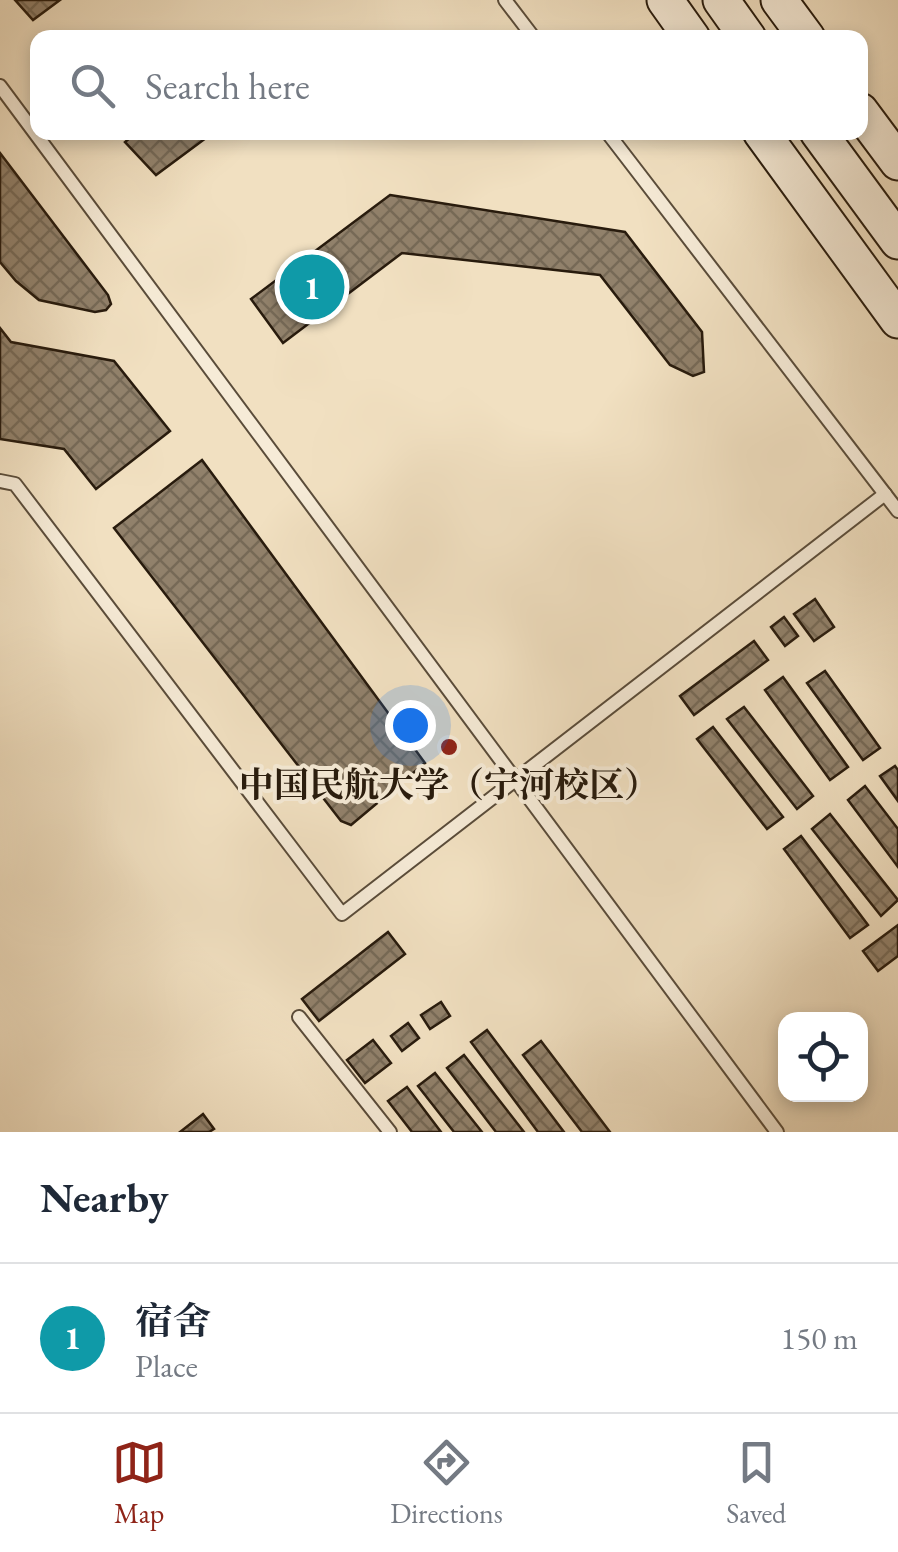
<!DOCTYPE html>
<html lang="en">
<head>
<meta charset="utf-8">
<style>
  body { margin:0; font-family:"EB Garamond","Noto Serif SC",serif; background:#f2f2f3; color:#1f2937 }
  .controls { position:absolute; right:30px; bottom:30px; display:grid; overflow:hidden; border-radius:20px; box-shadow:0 5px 15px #0003 }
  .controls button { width:90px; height:90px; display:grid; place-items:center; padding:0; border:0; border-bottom:2px solid #e0e1e3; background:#fff; color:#1f2937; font:50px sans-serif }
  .you { position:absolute; left:410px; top:725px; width:35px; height:35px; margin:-25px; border:8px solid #fff; border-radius:50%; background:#1a73e8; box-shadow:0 0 0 15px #1a73e833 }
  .badge { display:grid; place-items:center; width:65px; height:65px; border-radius:50%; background:#8f2418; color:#fff; font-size:32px; font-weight:700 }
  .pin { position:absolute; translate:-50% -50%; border:5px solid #fff; box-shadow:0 2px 10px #0006 }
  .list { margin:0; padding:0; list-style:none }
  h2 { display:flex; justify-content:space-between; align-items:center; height:130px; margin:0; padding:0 40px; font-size:42px }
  h2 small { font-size:32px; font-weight:400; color:#747a83 }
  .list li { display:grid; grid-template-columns:65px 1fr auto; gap:30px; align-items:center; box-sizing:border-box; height:150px; padding:0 40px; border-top:2px solid #e0e1e3 }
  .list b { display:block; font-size:38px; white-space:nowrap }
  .list p { margin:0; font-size:32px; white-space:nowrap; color:#747a83 }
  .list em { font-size:32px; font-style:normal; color:#747a83 }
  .icon { flex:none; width:55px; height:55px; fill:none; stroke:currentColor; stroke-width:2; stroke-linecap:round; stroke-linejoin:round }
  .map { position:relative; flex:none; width:898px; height:1132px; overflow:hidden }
  .search { position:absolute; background:#fff; box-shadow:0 5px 15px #0003; left:30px; right:30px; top:30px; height:110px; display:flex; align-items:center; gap:25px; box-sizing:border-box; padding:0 35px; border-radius:20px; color:#747a83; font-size:38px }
  .sheet { height:280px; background:#fff }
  nav { display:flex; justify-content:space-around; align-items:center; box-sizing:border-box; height:140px; border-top:2px solid #e0e1e3; background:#fff; font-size:28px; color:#747a83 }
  nav a { display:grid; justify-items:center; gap:5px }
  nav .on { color:#8f2418 }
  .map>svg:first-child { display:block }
</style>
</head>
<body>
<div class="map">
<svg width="898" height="1132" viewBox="0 0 898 1132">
  <defs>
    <pattern id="building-cross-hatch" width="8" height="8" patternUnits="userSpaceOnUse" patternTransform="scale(2.5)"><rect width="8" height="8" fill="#91816b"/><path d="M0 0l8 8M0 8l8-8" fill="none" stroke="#766956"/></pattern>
  </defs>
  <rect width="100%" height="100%" fill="#f1e0c1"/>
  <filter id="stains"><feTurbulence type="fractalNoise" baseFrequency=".002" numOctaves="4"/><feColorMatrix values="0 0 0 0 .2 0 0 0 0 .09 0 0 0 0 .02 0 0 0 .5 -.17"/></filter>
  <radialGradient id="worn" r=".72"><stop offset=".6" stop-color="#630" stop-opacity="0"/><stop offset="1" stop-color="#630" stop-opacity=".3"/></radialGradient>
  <g fill="url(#building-cross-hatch)" stroke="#281b0d" stroke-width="2.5">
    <path d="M15,0H60L33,20Z"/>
    <path d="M137,132H214L156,175L125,142Z"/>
    <path d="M0,153L108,295L111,304L106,310L95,312L39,300L16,281L0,262Z"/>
    <path d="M390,195L625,232L702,332L704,372L693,376L670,365L600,275L402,253L283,343L251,299Z"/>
    <path d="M0,328L11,342L114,361L170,431L96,489L64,449L0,439Z"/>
    <path d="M202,460L425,763L351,825L341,821L114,528Z"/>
    <path d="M815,599L834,627L814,641L794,614Z"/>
    <path d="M784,617L798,636L785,646L771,627Z"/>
    <path d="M754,641L768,660L694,715L680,696Z"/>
    <path d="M825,671L880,748L863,760L807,683Z"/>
    <path d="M783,677L848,767L830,780L765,690Z"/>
    <path d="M744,707L813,796L797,809L727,719Z"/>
    <path d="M713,727L783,817L767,829L697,739Z"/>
    <path d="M895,766L898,770V801L880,776Z"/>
    <path d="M865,786L898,829V867L848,800Z"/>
    <path d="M830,814L898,900L881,916L812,829Z"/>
    <path d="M801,836L868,925L850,938L784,849Z"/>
    <path d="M898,925V956L878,971L863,951Z"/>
    <path d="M388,932L405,954L319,1021L302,999Z"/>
    <path d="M441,1002L450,1016L430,1029L421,1015Z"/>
    <path d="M408,1023L419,1038L402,1051L391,1036Z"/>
    <path d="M487,1030L564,1132H538L471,1042Z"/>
    <path d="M373,1040L391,1063L365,1083L347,1060Z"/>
    <path d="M541,1041L610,1132H582L523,1055Z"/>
    <path d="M464,1055L524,1132H496L447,1068Z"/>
    <path d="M435,1073L482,1132H454L418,1086Z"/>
    <path d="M407,1087L441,1132H412L388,1101Z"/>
    <path d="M203,1114L214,1129L209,1132H180Z"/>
  </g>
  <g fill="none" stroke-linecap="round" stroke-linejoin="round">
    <g stroke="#5a4c3a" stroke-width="16">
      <g id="lane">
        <path d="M505,0L534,38"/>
        <path d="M0,86L777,1132"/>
        <path d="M607,132L898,511"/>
        <path d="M0,481L15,484L342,914L885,494"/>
        <path d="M299,1017L390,1132"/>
      </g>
    </g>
    <g stroke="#281b0d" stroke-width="39">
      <g id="secondary">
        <path d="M665,0L692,38"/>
        <path d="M721,0L748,38"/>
        <path d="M779,0L807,38"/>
        <path d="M860,111L898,162"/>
        <path d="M761,132L898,320"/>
        <path d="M818,132L898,241"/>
      </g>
    </g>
    <use href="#lane" stroke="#f6ebd7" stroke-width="12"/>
    <use href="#secondary" stroke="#f6ebd7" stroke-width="35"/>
  </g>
  <circle fill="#8f2418" stroke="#f6ebd7" stroke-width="4" cx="449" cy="747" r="10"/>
  <g text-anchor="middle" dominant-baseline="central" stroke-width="8" stroke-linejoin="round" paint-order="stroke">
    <g font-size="35" font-weight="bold" fill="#281b0d" stroke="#f6ebd7">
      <text x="449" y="784">中国民航大学（宁河校区）</text>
    </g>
  </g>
  <rect width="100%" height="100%" filter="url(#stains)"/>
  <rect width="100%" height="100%" fill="url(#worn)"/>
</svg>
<div class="controls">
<button><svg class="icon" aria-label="locate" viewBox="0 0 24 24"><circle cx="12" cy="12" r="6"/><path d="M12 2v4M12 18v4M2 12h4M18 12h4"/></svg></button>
</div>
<div class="you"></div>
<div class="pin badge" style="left:312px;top:287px;background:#0f9aa8">1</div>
<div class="search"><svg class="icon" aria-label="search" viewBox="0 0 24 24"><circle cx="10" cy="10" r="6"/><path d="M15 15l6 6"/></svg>Search here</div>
</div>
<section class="sheet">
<h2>Nearby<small></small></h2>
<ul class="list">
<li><span class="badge" style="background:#0f9aa8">1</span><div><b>宿舍</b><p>Place</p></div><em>150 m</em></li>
</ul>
</section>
<nav>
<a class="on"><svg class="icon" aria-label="map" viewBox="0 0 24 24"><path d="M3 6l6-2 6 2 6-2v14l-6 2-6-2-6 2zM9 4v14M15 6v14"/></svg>Map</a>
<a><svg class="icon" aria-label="directions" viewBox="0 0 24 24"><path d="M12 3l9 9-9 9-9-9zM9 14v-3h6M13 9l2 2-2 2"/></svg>Directions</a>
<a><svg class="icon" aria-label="saved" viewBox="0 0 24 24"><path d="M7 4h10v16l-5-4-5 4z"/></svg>Saved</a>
</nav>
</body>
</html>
